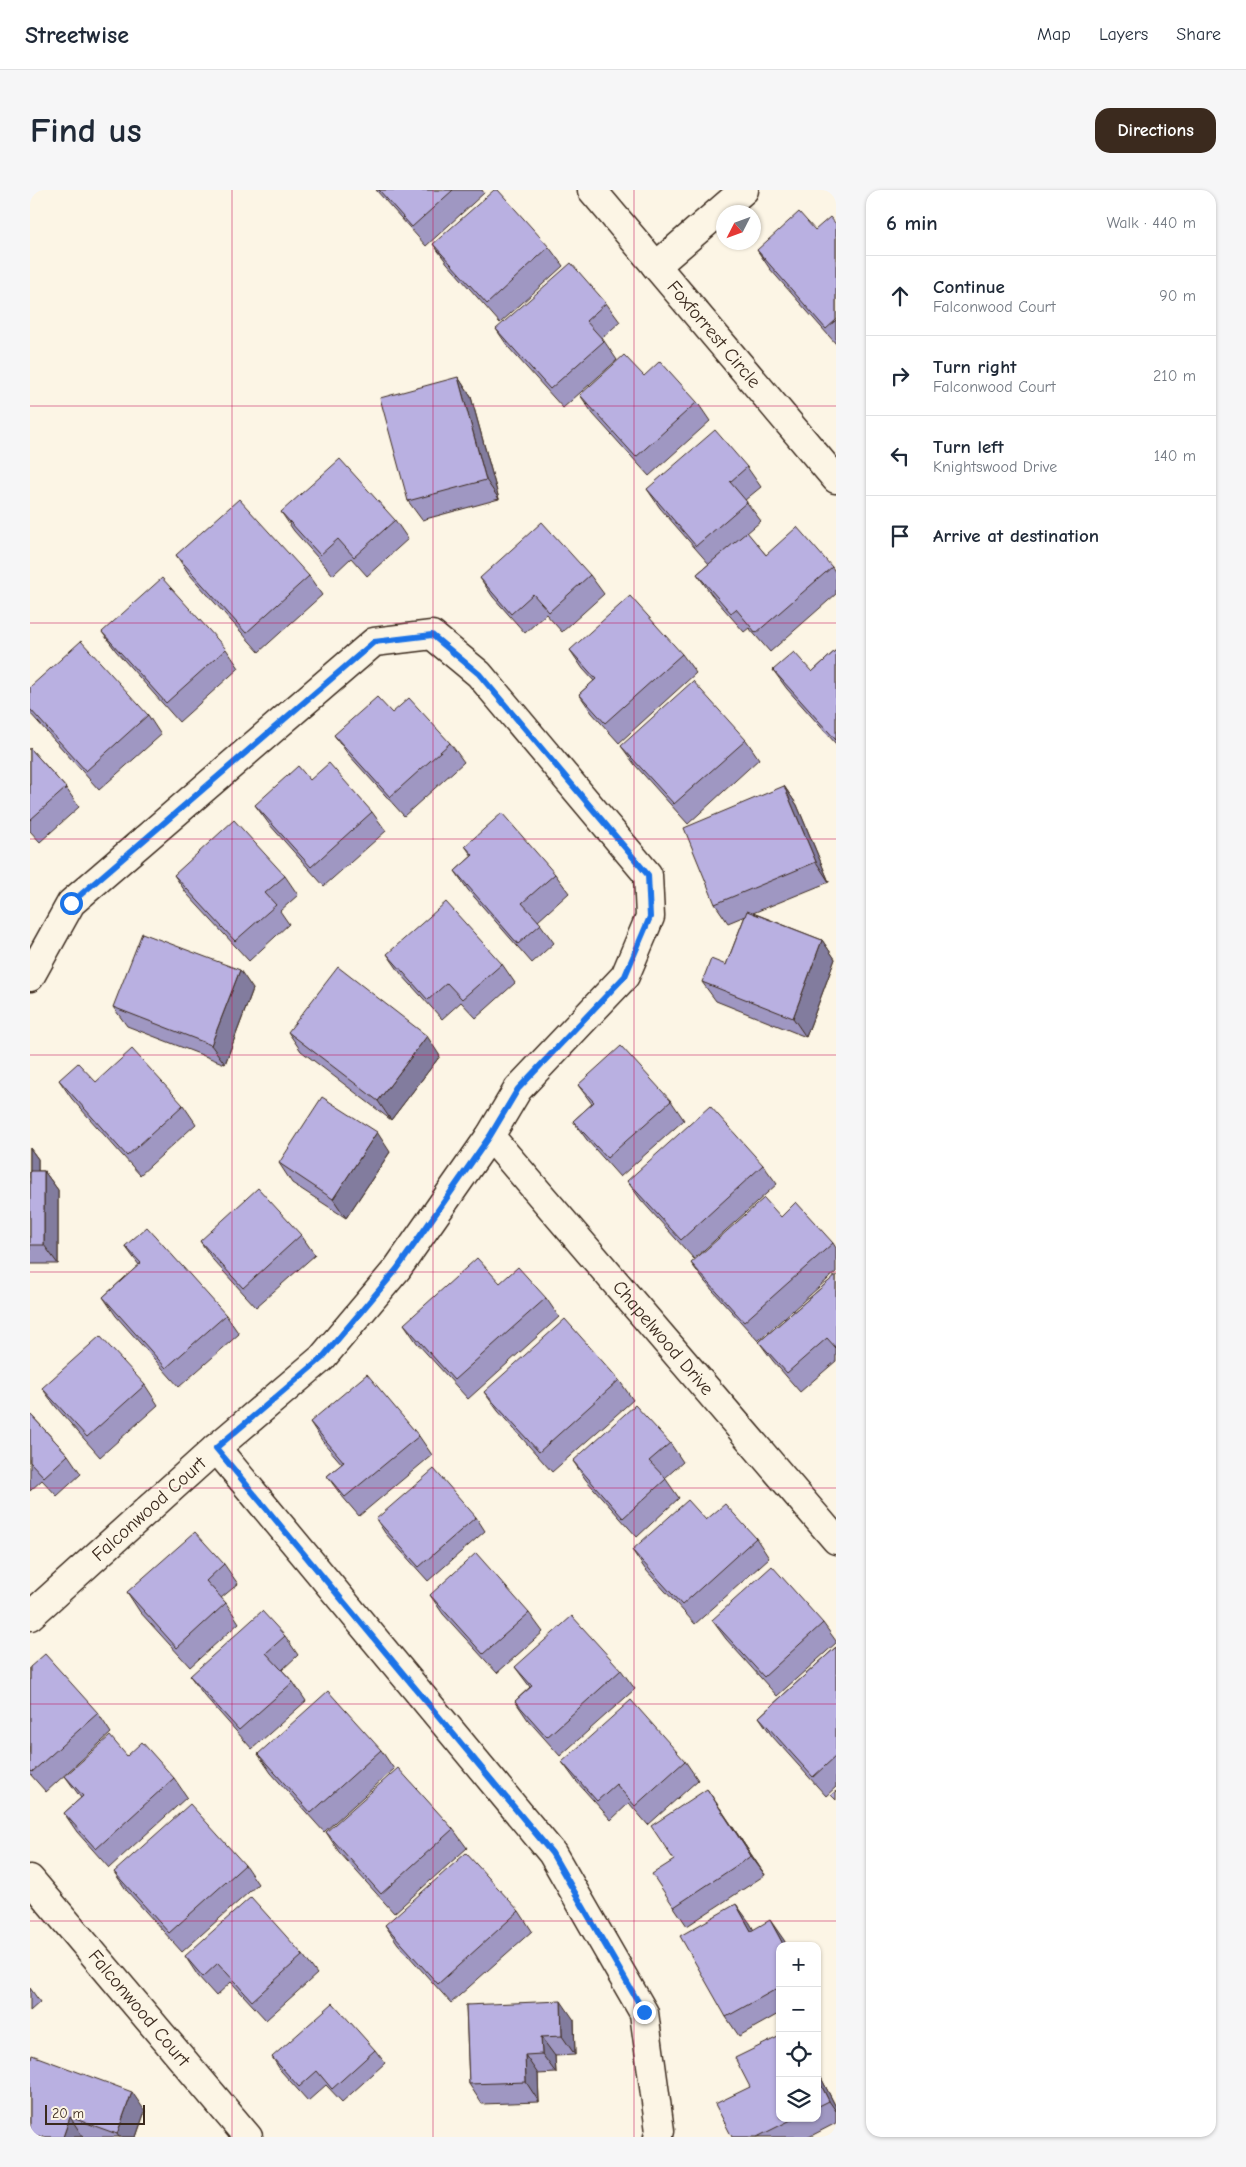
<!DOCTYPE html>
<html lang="en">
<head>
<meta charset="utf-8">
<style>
  body { margin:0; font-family:"Comic Neue",sans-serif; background:#f6f6f7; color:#1f2937 }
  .controls { position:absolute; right:15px; bottom:15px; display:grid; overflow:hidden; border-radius:10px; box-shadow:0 1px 4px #0004 }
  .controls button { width:45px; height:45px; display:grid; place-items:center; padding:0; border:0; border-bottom:1px solid #e0e1e3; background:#fff; color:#1f2937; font:25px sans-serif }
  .compass { position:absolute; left:686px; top:15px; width:45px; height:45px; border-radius:50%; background:#fff; box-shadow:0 1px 4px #0004; rotate:228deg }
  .scale { position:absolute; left:15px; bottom:12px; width:100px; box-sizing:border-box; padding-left:5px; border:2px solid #3b2a1e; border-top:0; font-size:14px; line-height:18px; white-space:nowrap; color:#3b2a1e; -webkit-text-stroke:4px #fcf5e5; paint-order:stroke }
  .stop { position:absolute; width:15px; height:15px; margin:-11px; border:4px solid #1a73e8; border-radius:50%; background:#fff }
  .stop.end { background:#1a73e8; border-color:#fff; box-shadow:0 1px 5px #0008 }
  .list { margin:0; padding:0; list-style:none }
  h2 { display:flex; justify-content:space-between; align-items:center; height:65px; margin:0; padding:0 20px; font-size:21px }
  h2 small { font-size:16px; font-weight:400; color:#747a83 }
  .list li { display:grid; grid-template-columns:32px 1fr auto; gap:15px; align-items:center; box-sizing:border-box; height:80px; padding:0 20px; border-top:1px solid #e0e1e3 }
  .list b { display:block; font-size:19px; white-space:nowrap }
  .list p { margin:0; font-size:16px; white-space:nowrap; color:#747a83 }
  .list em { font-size:16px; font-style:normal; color:#747a83 }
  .icon { flex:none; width:28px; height:28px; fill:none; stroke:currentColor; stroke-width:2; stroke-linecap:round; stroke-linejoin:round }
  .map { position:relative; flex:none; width:806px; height:1947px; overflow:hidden; border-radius:15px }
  header { display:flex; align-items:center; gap:30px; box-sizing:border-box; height:70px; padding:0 25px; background:#fff; border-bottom:1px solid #e0e1e3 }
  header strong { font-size:24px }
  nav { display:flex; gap:28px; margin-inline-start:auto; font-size:18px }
  .intro { display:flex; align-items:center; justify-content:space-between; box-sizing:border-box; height:120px; padding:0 30px }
  h1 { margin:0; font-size:35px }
  .button { padding:12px 22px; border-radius:15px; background:#3b2a1e; color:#fff; font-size:18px; font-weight:700 }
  main { display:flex; gap:30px; padding:0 30px }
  aside { flex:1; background:#fff; border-radius:15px; box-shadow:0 1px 4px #0004 }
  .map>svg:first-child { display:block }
</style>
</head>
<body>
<header>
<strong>Streetwise</strong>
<nav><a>Map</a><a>Layers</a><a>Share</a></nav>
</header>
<div class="intro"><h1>Find us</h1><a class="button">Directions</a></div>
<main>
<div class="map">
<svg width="806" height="1947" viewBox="0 0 806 1947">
  <rect width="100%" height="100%" fill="#fcf5e5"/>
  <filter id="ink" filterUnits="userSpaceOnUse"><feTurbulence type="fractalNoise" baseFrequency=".02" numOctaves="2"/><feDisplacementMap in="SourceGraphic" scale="10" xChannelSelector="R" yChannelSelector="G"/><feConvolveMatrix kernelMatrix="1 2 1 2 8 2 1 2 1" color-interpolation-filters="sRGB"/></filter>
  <g filter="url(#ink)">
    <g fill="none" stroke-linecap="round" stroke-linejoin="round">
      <g stroke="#3b2a1e" stroke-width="31">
        <g id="street">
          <path id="s1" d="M562,0L806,289"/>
          <path d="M626,76L714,0"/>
          <path d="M0,787L41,713L344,452L402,445L449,484L618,685L620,727L595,786L488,899L460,946L367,1079L292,1168L186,1258L0,1426"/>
          <path id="s2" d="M460,946L806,1350"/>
          <path d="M186,1258L522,1663L614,1823L630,1941L628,1947"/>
          <path id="s3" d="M0,1689L218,1947"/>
        </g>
      </g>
      <use href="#street" stroke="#fcf5e5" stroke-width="28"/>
    </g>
    <g fill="#9f97c2" stroke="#3b2a1e">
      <path d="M346,0H452L454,3L396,56Z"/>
      <path d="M806,34V154L740,79L727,60L785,40Z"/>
      <path d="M403,54L519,57L533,76L470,133L417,73Z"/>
      <path d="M576,113L590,132L572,148L587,170L533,218L479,158L466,139Z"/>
      <path d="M428,187L441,207L469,309L392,330L378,311Z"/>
      <path d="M550,205L667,212L680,231L619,286L563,224Z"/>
      <path d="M717,277L731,297L715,310L731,331L717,343L736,365L802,377L806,383V404L740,462L719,438L714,442L681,404L667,384L679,374L630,318L617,299Z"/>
      <path d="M251,322L365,330L378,349L337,386L321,368L303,385L264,341Z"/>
      <path d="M146,365L279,386L292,405L229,462L159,384Z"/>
      <path d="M560,385L574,404L532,442L516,424L495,443L463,407L450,388Z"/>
      <path d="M72,442L196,459L209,478L149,532L86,461Z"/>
      <path d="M540,460L652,464L666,483L589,553L562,523L549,504L564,491L553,479Z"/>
      <path d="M806,460V554L757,499L743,480L782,482Z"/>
      <path d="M0,497L118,525L131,545L69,600L0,523Z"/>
      <path d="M362,523L420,553L434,572L374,626L318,564L304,545Z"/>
      <path d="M716,550L729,569L658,634L605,575L591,556Z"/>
      <path d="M0,558L36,598L49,617L10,652L0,641Z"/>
      <path d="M280,590L342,622L356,641L294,696L239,634L225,615Z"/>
      <path d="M754,596L767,615L799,692L723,723L792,750L805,769L776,847L686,811L672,792L696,775L715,726L698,733L685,714Z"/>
      <path d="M435,656L525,684L539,703L508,731L524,753L502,773L438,700L425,681L442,666Z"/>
      <path d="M144,685L255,686L268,705L250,721L259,734L219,771L157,704Z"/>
      <path d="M357,764L472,774L485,793L446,828L431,812L412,829L371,784Z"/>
      <path d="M223,799L195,874L97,836L83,817Z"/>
      <path d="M258,842L410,866L361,930L271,861Z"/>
      <path d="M29,890L66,892L153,915L166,934L110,985L42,909Z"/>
      <path d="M548,895L641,911L654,930L590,987L557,950L543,931L562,914Z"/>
      <path d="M0,958L8,969V981H14L28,1000V1074H0Z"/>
      <path d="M360,962L316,1028L262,993L249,973Z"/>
      <path d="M733,975L747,994L664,1069L611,1010L597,991Z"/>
      <path d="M751,1027L803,1053L806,1058V1082L728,1151L675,1092L661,1073Z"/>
      <path d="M271,1045L285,1065L226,1117L183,1070L170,1051Z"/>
      <path d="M95,1056L196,1125L209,1144L149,1197L86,1126L73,1107L109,1075Z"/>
      <path d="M806,1085V1171L770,1202L743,1171L729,1152Z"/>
      <path d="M470,1093L516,1108L529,1127L438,1209L387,1153L374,1134Z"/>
      <path d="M589,1190L603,1210L522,1282L468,1221L454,1202Z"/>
      <path d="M115,1195L128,1215L70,1267L26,1217L12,1198Z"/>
      <path d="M0,1224L38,1265L51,1284L27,1306L12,1290L0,1301Z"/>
      <path d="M280,1232L389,1246L402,1265L329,1326L311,1305L297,1286L312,1274L293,1252Z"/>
      <path d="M640,1253L653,1272L635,1288L649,1308L607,1347L556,1290L543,1271Z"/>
      <path d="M446,1327L455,1341L398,1391L355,1343L346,1329Z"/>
      <path d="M676,1330L726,1348L739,1368L665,1434L615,1379L602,1360Z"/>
      <path d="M194,1374L208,1394L191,1408L196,1413L209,1433L160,1477L110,1422L97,1402Z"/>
      <path d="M400,1405L499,1423L513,1442L467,1483L413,1424Z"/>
      <path d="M682,1430L793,1433L806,1451V1453L747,1506L696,1449Z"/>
      <path d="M255,1446L268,1465L252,1480L263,1492L276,1511L222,1559L174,1505L160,1486Z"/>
      <path d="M806,1457V1597L796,1606L742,1546L729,1527Z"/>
      <path d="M0,1477L68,1523L81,1543L16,1602L0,1584Z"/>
      <path d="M485,1477L591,1480L605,1499L530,1566L498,1530L485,1511L500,1497Z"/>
      <path d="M351,1560L364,1579L294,1642L241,1583L228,1564Z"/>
      <path d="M97,1566L144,1588L157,1607L79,1678L47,1642L34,1623L51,1608L35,1586Z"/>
      <path d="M655,1571L668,1590L618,1635L599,1613L581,1630L546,1591L532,1572Z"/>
      <path d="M690,1618L735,1685L657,1736L644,1717V1670Z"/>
      <path d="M423,1639L437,1658L364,1723L309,1662L296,1642Z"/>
      <path d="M215,1675L228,1694L152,1762L97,1701L84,1682Z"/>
      <path d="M706,1714L723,1740L754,1750L750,1756V1823L709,1846L696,1827Z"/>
      <path d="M489,1721L502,1741L421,1813L368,1754L355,1735Z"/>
      <path d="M273,1765L287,1784L236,1830L201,1792L186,1806L168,1786L155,1766Z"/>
      <path d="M0,1798L10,1812L0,1821Z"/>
      <path d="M436,1815L544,1830L545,1865L525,1866L526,1883L508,1884L509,1912L452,1914L439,1894Z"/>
      <path d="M345,1860L355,1873L312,1912L296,1895L278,1911L251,1881L242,1867Z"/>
      <path d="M0,1871L115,1921L106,1947H0Z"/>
      <path d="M787,1880L806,1917V1933L779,1947H702L720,1897L750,1928H787Z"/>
    </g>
    <g fill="#827b9e" stroke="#3b2a1e">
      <path d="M428,187L441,207L469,309L456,290Z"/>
      <path d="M754,596L767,615L799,692L786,672Z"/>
      <path d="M792,750L805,769L776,847L763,828Z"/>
      <path d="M210,780L223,799L195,874L181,855Z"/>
      <path d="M397,846L410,866L361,930L348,911Z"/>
      <path d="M347,942L360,962L316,1028L303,1009Z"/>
      <path d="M0,958L8,969V1000L0,988Z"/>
      <path d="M14,981L28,1000V1074L14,1055Z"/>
      <path d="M677,1599L690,1618L735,1685L721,1666Z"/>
      <path d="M706,1714L720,1733L735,1760L721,1741Z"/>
      <path d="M740,1730L754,1750L757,1756H754Z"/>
      <path d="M531,1811L544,1830L545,1865L532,1846Z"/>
      <path d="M511,1847L525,1866L526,1883L512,1864Z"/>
      <path d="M495,1865L508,1884L509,1912L496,1892Z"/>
      <path d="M787,1880L806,1917V1921L799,1911L787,1887Z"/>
      <path d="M102,1902L115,1921L106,1947H89L87,1944Z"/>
      <path d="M40,1927L53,1947H33Z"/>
    </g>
    <g fill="#b9b0e1" stroke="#3b2a1e">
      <path d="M349,0H423L382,37Z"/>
      <path d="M464,0H468L519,57L457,114L403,54Z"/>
      <path d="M769,22L785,40L800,27L806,34V130L796,139L727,60Z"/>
      <path d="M541,73L576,113L556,131L574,151L520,199L466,139Z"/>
      <path d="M594,165L614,186L630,171L667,212L606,267L550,205Z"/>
      <path d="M428,187L456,290L378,311L350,208Z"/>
      <path d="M685,240L717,277L700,292L717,312L666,356L617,299Z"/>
      <path d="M310,269L365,330L324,367L308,349L290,365L251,322Z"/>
      <path d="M209,309L279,386L216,443L146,365Z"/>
      <path d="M512,332L560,385L519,422L503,404L481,424L450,388Z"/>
      <path d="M767,337L802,377L726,443L706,419L701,423L667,384L717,342L736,365Z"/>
      <path d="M132,388L196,459L136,513L72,442Z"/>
      <path d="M600,406L652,464L575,533L549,504L566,489L540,460Z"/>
      <path d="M51,451L118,525L56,581L0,519V497Z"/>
      <path d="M806,460V550L743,480L764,462L782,482Z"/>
      <path d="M663,491L716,550L644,614L591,556Z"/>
      <path d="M347,507L362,523L379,508L420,553L360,607L304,545Z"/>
      <path d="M0,558L36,598L0,630Z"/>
      <path d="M299,573L342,622L281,677L225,615L268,576L280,590Z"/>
      <path d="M754,596L786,672L685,714L654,638Z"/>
      <path d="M472,623L525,684L492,713L511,734L488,754L425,681L443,665L435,656Z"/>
      <path d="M204,630L255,686L235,703L246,715L205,751L144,685Z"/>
      <path d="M416,712L472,774L432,809L417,793L398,810L357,764Z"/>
      <path d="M717,721L792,750L763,828L672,792L681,769L696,775Z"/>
      <path d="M112,743L210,780L181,855L83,817Z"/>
      <path d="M308,777L397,846L348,911L258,842Z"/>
      <path d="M591,856L641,911L577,968L543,931L564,912L548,895Z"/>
      <path d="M102,859L153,915L97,966L29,890L48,873L66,892Z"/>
      <path d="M292,907L347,942L303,1009L249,973Z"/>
      <path d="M680,916L733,975L651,1050L597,991Z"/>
      <rect x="0" y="981" width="14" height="74"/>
      <path d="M228,998L271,1045L213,1098L170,1051Z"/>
      <path d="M734,1008L751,1027L766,1012L803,1053L714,1132L661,1073Z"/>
      <path d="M117,1037L196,1125L136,1178L73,1107L111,1073L95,1056Z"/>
      <path d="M447,1068L470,1093L488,1077L516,1108L424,1190L374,1134Z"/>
      <path d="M806,1085V1158L797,1148L757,1183L729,1152Z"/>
      <path d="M535,1129L589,1190L509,1262L454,1202Z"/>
      <path d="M70,1146L115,1195L57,1247L12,1198Z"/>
      <path d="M337,1184L389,1246L315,1307L297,1286L314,1272L280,1232Z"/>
      <path d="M605,1215L640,1253L619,1271L636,1289L593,1328L543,1271Z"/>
      <path d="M0,1224L38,1265L14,1287L0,1272Z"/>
      <path d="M404,1279L446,1327L389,1377L346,1329Z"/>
      <path d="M658,1310L676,1330L695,1314L726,1348L652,1415L602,1360Z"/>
      <path d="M165,1342L194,1374L176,1391L196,1413L147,1458L97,1402Z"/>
      <path d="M446,1363L499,1423L453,1464L400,1405Z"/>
      <path d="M742,1376L793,1433L734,1487L682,1430Z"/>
      <path d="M232,1421L255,1446L236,1463L263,1492L209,1540L160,1486Z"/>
      <path d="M542,1426L591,1480L517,1547L485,1511L502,1496L485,1477Z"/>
      <path d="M806,1457V1566L783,1587L729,1527Z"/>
      <path d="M15,1464L68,1523L2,1582L0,1580V1477Z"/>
      <path d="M298,1501L351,1560L281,1623L228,1564Z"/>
      <path d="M601,1510L655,1571L605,1616L586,1594L567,1611L532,1572Z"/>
      <path d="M80,1546L97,1566L112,1552L144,1588L66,1659L34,1623L53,1606L35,1586Z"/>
      <path d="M368,1578L423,1639L351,1704L296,1642Z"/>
      <path d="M677,1599L721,1666L644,1717L622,1684L644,1670L621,1636Z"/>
      <path d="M806,1601V1610L801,1605Z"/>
      <path d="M160,1614L215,1675L139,1743L84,1682Z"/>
      <path d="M436,1663L489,1721L408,1794L355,1735Z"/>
      <path d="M221,1707L273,1765L222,1811L188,1773L173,1787L155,1766Z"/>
      <path d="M706,1714L721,1741L740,1730L754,1756H750V1797L696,1827L650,1746Z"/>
      <path d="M531,1811L532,1846L511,1847L512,1864L495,1865L496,1892L439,1894L436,1815Z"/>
      <path d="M303,1813L345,1860L302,1899L287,1881L269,1897L242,1867Z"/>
      <path d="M750,1846V1928H765L727,1947H702L685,1914L720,1897L705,1868Z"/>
      <path d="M2,1865L102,1902L87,1944L40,1927L33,1947H0V1871Z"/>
      <path d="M787,1887L799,1911L787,1917Z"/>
    </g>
  </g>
  <g fill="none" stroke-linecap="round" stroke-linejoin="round" filter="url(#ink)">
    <path stroke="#1a73e8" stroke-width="6" d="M41,713L344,452L402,445L449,484L618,685L620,727L595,786L488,899L460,946L367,1079L292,1168L186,1258L522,1663L614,1822"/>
  </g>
  <path fill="none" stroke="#c2185b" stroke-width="1" stroke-opacity="0.55" d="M202,0V1947M403,0V1947M604,0V1947M0,216H806M0,433H806M0,649H806M0,865H806M0,1082H806M0,1298H806M0,1514H806M0,1731H806"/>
  <g text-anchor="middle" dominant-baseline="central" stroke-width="4" stroke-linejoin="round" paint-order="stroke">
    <g font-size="19" fill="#3b2a1e" stroke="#fcf5e5">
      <text stroke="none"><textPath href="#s1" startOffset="189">Foxforrest Circle</textPath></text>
      <text stroke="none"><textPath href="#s2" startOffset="266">Chapelwood Drive</textPath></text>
      <text transform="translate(119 1319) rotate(-42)">Falconwood Court</text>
      <text stroke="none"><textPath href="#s3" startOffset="169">Falconwood Court</textPath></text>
    </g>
  </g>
</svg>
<div class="controls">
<button>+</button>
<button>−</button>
<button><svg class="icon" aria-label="locate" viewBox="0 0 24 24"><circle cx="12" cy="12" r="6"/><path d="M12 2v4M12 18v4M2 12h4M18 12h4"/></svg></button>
<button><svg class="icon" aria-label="layers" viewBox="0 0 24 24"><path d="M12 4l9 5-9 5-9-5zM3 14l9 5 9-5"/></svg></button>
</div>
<svg class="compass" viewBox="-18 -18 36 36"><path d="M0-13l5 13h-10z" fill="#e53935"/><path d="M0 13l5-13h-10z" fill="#747a83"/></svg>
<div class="scale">20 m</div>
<div class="stop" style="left:41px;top:713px"></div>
<div class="stop end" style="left:614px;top:1822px"></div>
</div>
<aside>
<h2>6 min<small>Walk · 440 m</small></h2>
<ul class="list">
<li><svg class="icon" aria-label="ahead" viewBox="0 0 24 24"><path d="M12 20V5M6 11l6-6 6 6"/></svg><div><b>Continue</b><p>Falconwood Court</p></div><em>90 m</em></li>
<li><svg class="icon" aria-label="right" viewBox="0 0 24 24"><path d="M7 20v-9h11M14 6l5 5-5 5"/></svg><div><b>Turn right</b><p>Falconwood Court</p></div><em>210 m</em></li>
<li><svg class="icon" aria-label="left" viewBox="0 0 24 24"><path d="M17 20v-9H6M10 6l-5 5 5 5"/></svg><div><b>Turn left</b><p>Knightswood Drive</p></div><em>140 m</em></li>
<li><svg class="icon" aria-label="arrive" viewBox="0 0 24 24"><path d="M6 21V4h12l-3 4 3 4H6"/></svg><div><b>Arrive at destination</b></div></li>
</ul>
</aside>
</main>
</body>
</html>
